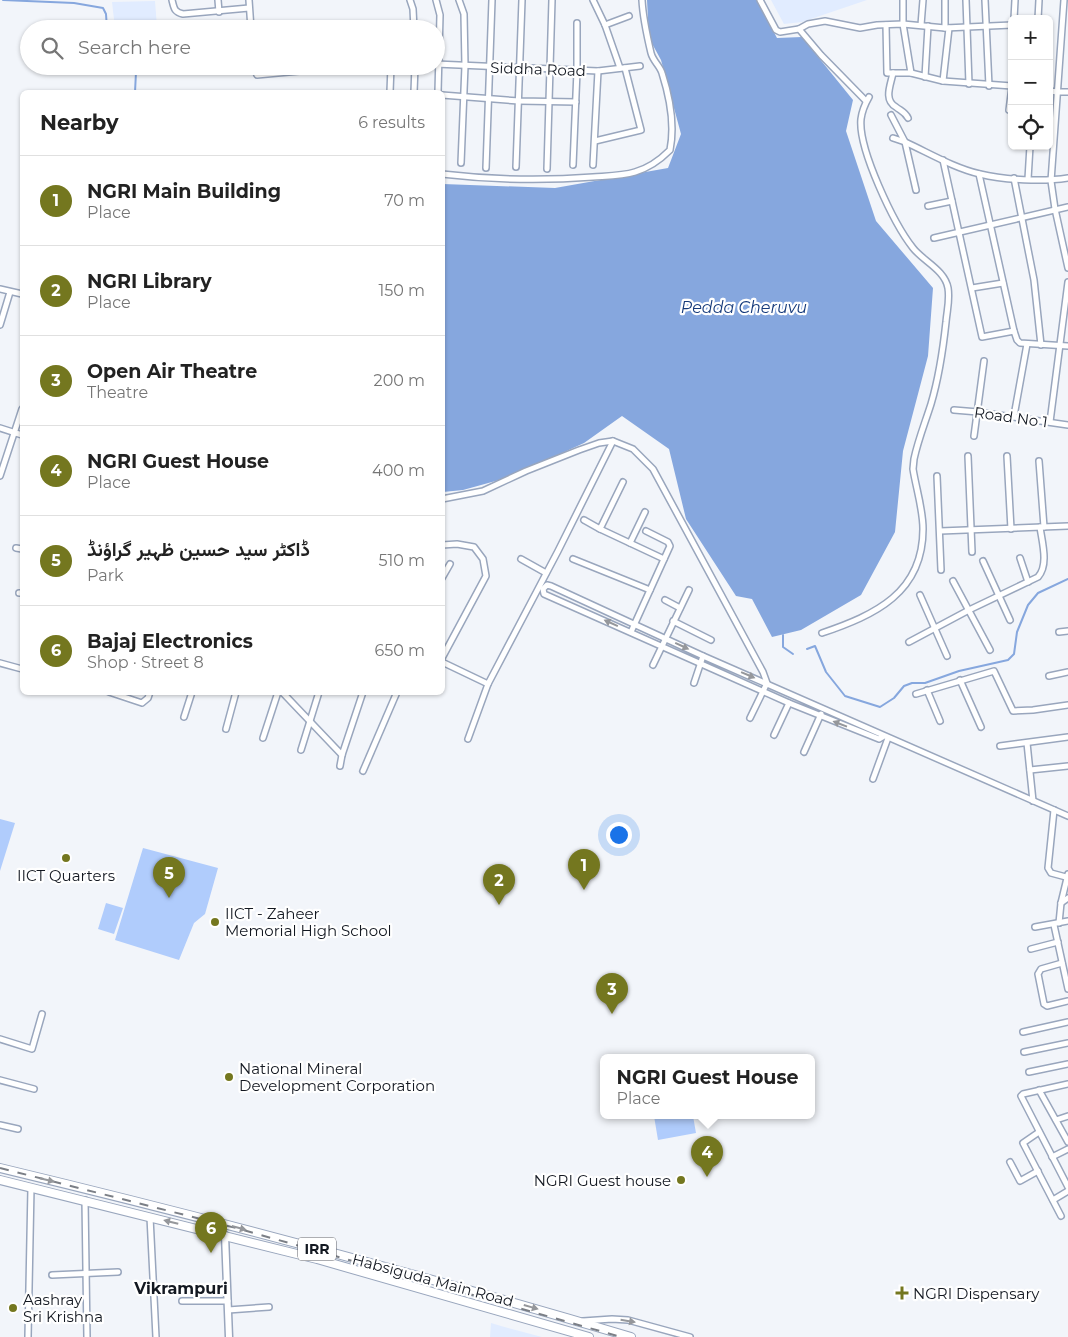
<!DOCTYPE html>
<html lang="en">
<head>
<meta charset="utf-8">
<style>
  body { margin:0; font-family:Montserrat,Vazirmatn,sans-serif; background:#f6f6f6; color:#222 }
  .controls { position:absolute; right:15px; top:15px; display:grid; overflow:hidden; border-radius:8px; box-shadow:0 1px 4px #0004 }
  .controls button { width:45px; height:45px; display:grid; place-items:center; padding:0; border:0; border-bottom:1px solid #e0e0e0; background:#fff; color:#222; font:25px sans-serif }
  .you { position:absolute; left:618px; top:834px; width:18px; height:18px; margin:-12px; border:4px solid #fff; border-radius:50%; background:#1a73e8; box-shadow:0 0 0 8px #1a73e833 }
  .badge { display:grid; place-items:center; width:32px; height:32px; border-radius:50%; background:#74771f; color:#fff; font-size:16px; font-weight:700 }
  .pin { position:absolute; translate:-50% -41px; filter:drop-shadow(0 1px 2px #0008) }
  .pin::after { content:''; position:absolute; top:26px; width:18px; height:15px; background:inherit; clip-path:polygon(0 0,100% 0,50% 100%) }
  .popup { position:absolute; left:600px; top:1054px; width:215px; height:65px; box-sizing:border-box; display:grid; place-content:center; border-radius:8px; background:#fff; filter:drop-shadow(0 1px 4px #0005); font-size:16px; white-space:nowrap; color:#767676 }
  .popup b { font-size:19px; color:#222 }
  .popup::after { content:''; position:absolute; left:50%; top:100%; margin-left:-10px; border:10px solid transparent; border-top-color:#fff }
  .list { margin:0; padding:0; list-style:none }
  h2 { display:flex; justify-content:space-between; align-items:center; height:65px; margin:0; padding:0 20px; font-size:21px }
  h2 small { font-size:16px; font-weight:400; color:#767676 }
  .list li { display:grid; grid-template-columns:32px 1fr auto; gap:15px; align-items:center; box-sizing:border-box; height:90px; padding:0 20px; border-top:1px solid #e0e0e0 }
  .list b { display:block; font-size:19px; white-space:nowrap }
  .list p { margin:0; font-size:16px; white-space:nowrap; color:#767676 }
  .list em { font-size:16px; font-style:normal; color:#767676 }
  .icon { flex:none; width:28px; height:28px; fill:none; stroke:currentColor; stroke-width:2; stroke-linecap:round; stroke-linejoin:round }
  .map { position:relative; flex:none; width:1068px; height:1337px; overflow:hidden }
  .search { position:absolute; background:#fff; box-shadow:0 1px 4px #0004; left:20px; top:20px; width:425px; height:55px; display:flex; align-items:center; gap:12px; box-sizing:border-box; padding:0 18px; border-radius:28px; color:#767676; font-size:19px }
  .panel { position:absolute; background:#fff; box-shadow:0 1px 4px #0004; left:20px; top:90px; width:425px; height:605px; border-radius:8px }
  .map>svg:first-child { display:block }
</style>
</head>
<body>
<div class="map">
<svg width="1068" height="1337" viewBox="0 0 1068 1337">
  <rect width="100%" height="100%" fill="#f2f5fa"/>
  <g fill="#e1ecff">
    <path d="M771,0H867L802,22L784,24Z"/>
    <path d="M155,1L157,27L115,28L112,2Z"/>
    <path d="M491,1323L501,1326L542,1337H490Z"/>
  </g>
  <g fill="#b0ccfc">
    <path d="M0,819L15,823L0,871Z"/>
    <path d="M143,848L218,868L205,914L194,923L179,960L115,940Z"/>
    <path d="M106,903L123,908L114,934L98,929Z"/>
    <path d="M654,1116H693L696,1133L658,1140Z"/>
  </g>
  <path fill="#86a7de" d="M647,0H757L777,38L802,37L853,100L846,131L876,221L933,288L928,356L903,451L895,532L861,595L801,630L772,637L752,599L736,596L686,519L669,449L622,416L584,443L510,477L463,490L443,492V184L555,188L668,168L681,134L661,60L649,38Z"/>
  <g fill="none" stroke-linecap="round" stroke-linejoin="round">
    <g stroke="#86a7de" stroke-width="2">
      <path d="M3,0L74,3L103,8L106,14L107,29"/>
      <path d="M131,66L136,72L135,92"/>
      <path d="M783,635V647L793,654"/>
      <path d="M807,649L815,646L826,672L845,696L880,707L894,698L904,686L912,683H925L959,671L1008,660L1014,654L1017,632L1028,605L1038,593L1068,579"/>
    </g>
    <g stroke="#99a6bd" stroke-width="8">
      <g id="minor">
        <path d="M172,0C174,8 174,12 183,14L249,8"/>
        <path d="M218,0L219,12"/>
        <path d="M249,0L251,29"/>
        <path d="M410,0L413,9L414,29"/>
        <path d="M436,0L440,15L438,92"/>
        <path d="M459,0L464,14L465,66L461,163"/>
        <path d="M593,0L605,25L620,68"/>
        <path d="M760,0L776,30L780,32L799,29L821,55L866,101"/>
        <path d="M903,0V24L911,73"/>
        <path d="M945,0V28"/>
        <path d="M966,0L969,84"/>
        <path d="M985,0L989,86"/>
        <path d="M1064,0L1051,181L1055,209L1068,268"/>
        <path d="M1014,19L1015,0"/>
        <path d="M1038,19L1039,0"/>
        <path d="M605,25L629,16"/>
        <path d="M886,25L887,73H911L943,81L1012,86"/>
        <path d="M921,25L923,0"/>
        <path d="M799,29L808,24L825,21L860,28L877,25L903,24L945,28L1012,25"/>
        <path d="M436,64L598,71L640,66"/>
        <path d="M253,66L257,75L352,66"/>
        <path d="M893,73C891,84 883,100 896,107C901,111 905,112 908,118"/>
        <path d="M925,77L928,26"/>
        <path d="M943,81L949,28"/>
        <path d="M1049,91L1058,92H1068"/>
        <path d="M390,92L391,66"/>
        <path d="M414,92L415,66"/>
        <path d="M442,95L519,101L576,102"/>
        <path d="M1009,110L1012,87"/>
        <path d="M891,115L905,142L893,138"/>
        <path d="M595,141L641,130L625,68"/>
        <path d="M943,160L982,337L1014,331L1017,340L1020,343L1068,346"/>
        <path d="M573,165L577,71V23"/>
        <path d="M593,165L598,71"/>
        <path d="M516,167L522,0"/>
        <path d="M486,168L492,0"/>
        <path d="M547,169L552,0"/>
        <path d="M442,174C493,180 542,181 593,177C606,176 622,176 635,172C649,168 660,160 670,150C675,125 670,98 662,73C660,66 653,61 651,53C647,36 643,19 642,0"/>
        <path d="M979,174L1014,331"/>
        <path d="M1014,178L1034,280L1041,345"/>
        <path d="M1028,179L1030,146"/>
        <path d="M916,190L905,142C929,153 954,168 980,174C1004,180 1043,182 1068,178"/>
        <path d="M928,206L952,201"/>
        <path d="M934,238L1068,207"/>
        <path d="M972,288L1003,283"/>
        <path d="M0,289L22,294"/>
        <path d="M0,325L10,292"/>
        <path d="M954,410L978,412L1068,425"/>
        <path d="M1014,416L1027,344"/>
        <path d="M1050,422L1068,282"/>
        <path d="M0,428L22,435"/>
        <path d="M974,436L984,361"/>
        <path d="M968,456L972,552"/>
        <path d="M1007,456L1011,529"/>
        <path d="M1039,461L1044,527"/>
        <path d="M0,476L22,409"/>
        <path d="M937,476L941,570"/>
        <path d="M623,482L600,529L664,559"/>
        <path d="M442,499L483,491L526,471L579,450L599,443L613,441L633,449L653,469L763,672L767,683L750,718"/>
        <path d="M584,520L600,529"/>
        <path d="M940,531L1068,526"/>
        <path d="M630,543L645,512"/>
        <path d="M442,545L457,544L474,547L483,559L486,576L442,658"/>
        <path d="M16,548L22,549"/>
        <path d="M1020,558L1028,582"/>
        <path d="M521,559L546,573"/>
        <path d="M573,559L650,590"/>
        <path d="M983,561L1010,620"/>
        <path d="M442,578L450,564"/>
        <path d="M953,581L990,650"/>
        <path d="M19,593H22"/>
        <path d="M920,595L947,656"/>
        <path d="M665,600L680,608"/>
        <path d="M673,621L711,640"/>
        <path d="M631,632L670,546L668,542L646,531"/>
        <path d="M1059,632L1068,631"/>
        <path d="M822,633C875,615 923,593 923,529C923,509 916,488 913,469L914,459C918,440 925,423 931,404C939,377 943,350 946,322C947,310 950,300 948,288C945,270 923,261 913,248C894,224 858,149 861,119C862,111 865,104 869,97"/>
        <path d="M909,642L969,610L1038,577C1049,565 1042,542 1040,527"/>
        <path d="M442,662L488,684"/>
        <path d="M0,663L22,669"/>
        <path d="M653,665L689,590"/>
        <path d="M1049,676L1068,672"/>
        <path d="M960,680L981,727"/>
        <path d="M694,683L703,656"/>
        <path d="M927,690L940,721"/>
        <path d="M109,692L142,703L148,698L150,692"/>
        <path d="M282,692L342,755"/>
        <path d="M916,694L994,671L1013,711L1033,710L1068,705"/>
        <path d="M184,717L192,692"/>
        <path d="M226,729L236,692"/>
        <path d="M774,735L789,703"/>
        <path d="M884,736L879,739L789,703L544,594L543,589L547,585L551,586L703,656L1068,816"/>
        <path d="M263,738L278,692"/>
        <path d="M468,739L488,684L558,551L613,441"/>
        <path d="M1027,743L1033,801"/>
        <path d="M1000,746L1068,737"/>
        <path d="M301,750L319,692"/>
        <path d="M804,752L821,714"/>
        <path d="M340,766L342,755L363,692"/>
        <path d="M1030,770L1068,766"/>
        <path d="M363,771L397,692"/>
        <path d="M873,779L888,738"/>
        <path d="M1054,810L1048,868L1051,873L1066,877"/>
        <path d="M1061,903L1068,898"/>
        <path d="M1059,923L1061,903L1068,874"/>
        <path d="M1054,925L1068,989"/>
        <path d="M1035,927L1068,921"/>
        <path d="M1031,949L1058,942"/>
        <path d="M1062,963L1041,969L1038,974L1044,1004L1047,1006L1068,1001"/>
        <path d="M1023,1032L1068,1022"/>
        <path d="M0,1039L32,1049L42,1014"/>
        <path d="M1024,1052L1068,1043"/>
        <path d="M1029,1072L1068,1064"/>
        <path d="M0,1080L34,1089"/>
        <path d="M1068,1084L1023,1094L1021,1096L1068,1187"/>
        <path d="M1039,1090L1068,1142"/>
        <path d="M1056,1120L1068,1116"/>
        <path d="M0,1125L18,1129"/>
        <path d="M1039,1132L1023,1143L1061,1216"/>
        <path d="M1052,1157L1068,1149"/>
        <path d="M1010,1162L1020,1181L1038,1171"/>
        <path d="M85,1200L87,1337"/>
        <path d="M1053,1200L1068,1191"/>
        <path d="M150,1217L156,1337"/>
        <path d="M52,1275L118,1272"/>
        <path d="M182,1301H228"/>
        <path d="M228,1310L269,1307"/>
        <path d="M583,1321L612,1319L628,1320L690,1337"/>
        <path d="M28,1337L31,1188"/>
      </g>
    </g>
    <g stroke="#99a6bd" stroke-width="9">
      <path id="tertiary" d="M225,1235L229,1337"/>
    </g>
    <g stroke="#99a6bd" stroke-width="10">
      <g id="primary">
        <path d="M0,1168C212,1219 422,1275 631,1337"/>
        <path d="M0,1180L317,1259L589,1337"/>
      </g>
    </g>
    <use href="#minor" stroke="#fff" stroke-width="5"/>
    <use href="#tertiary" stroke="#fff" stroke-width="6"/>
    <use href="#primary" stroke="#fff" stroke-width="8"/>
    <path stroke="#7b7f86" stroke-width="2" stroke-dasharray="9 9" stroke-linecap="butt" d="M0,1168L236,1228L621,1337"/>
  </g>
  <defs><path id="oneway-solid" d="M-6-.8H1V-3.2L6.5 0L1 3.2V.8H-6Z" transform="scale(1.25)"/></defs>
  <g fill="#95979b">
    <use href="#oneway-solid" transform="translate(611 623) rotate(-156)"/>
    <use href="#oneway-solid" transform="translate(682 646) rotate(25)"/>
    <use href="#oneway-solid" transform="translate(748 675) rotate(23)"/>
    <use href="#oneway-solid" transform="translate(840 724) rotate(-159)"/>
    <use href="#oneway-solid" transform="translate(47 1180) rotate(13)"/>
    <use href="#oneway-solid" transform="translate(171 1222) rotate(-166)"/>
    <use href="#oneway-solid" transform="translate(239 1228) rotate(15)"/>
    <use href="#oneway-solid" transform="translate(531 1307) rotate(16)"/>
    <use href="#oneway-solid" transform="translate(628 1321) rotate(9)"/>
  </g>
  <g fill="#74771f" stroke="#fff" stroke-width="2">
    <circle cx="66" cy="858" r="5"/>
    <circle cx="215" cy="922" r="5"/>
    <circle cx="229" cy="1077" r="5"/>
    <circle cx="681" cy="1180" r="5"/>
    <path d="M899.5 1285.5h5v5h5v5h-5v5h-5v-5h-5v-5h5z"/>
    <circle cx="13" cy="1308" r="5"/>
  </g>
  <g text-anchor="middle" dominant-baseline="central" stroke-width="4.5" stroke-linejoin="round" paint-order="stroke">
    <rect fill="#fff" stroke="#5a5d64" stroke-width="1" x="298" y="1237.5" width="38" height="23" rx="4"/>
    <g font-size="14" font-weight="bold" fill="#131821">
      <text x="317" y="1249">IRR</text>
    </g>
    <g font-size="15" fill="#131821" stroke="#fff">
      <text transform="translate(538 69) rotate(2)">Siddha Road</text>
      <text transform="translate(1011 417) rotate(8)">Road No 1</text>
      <text transform="translate(433 1280) rotate(15)">Habsiguda Main Road</text>
    </g>
    <g font-size="15" fill="#131821" stroke="#fff" text-anchor="start">
      <text x="66" y="875" text-anchor="middle">IICT Quarters</text>
      <text x="225" y="913">IICT - Zaheer<tspan x="225" dy="17">Memorial High School</tspan></text>
      <text x="239" y="1068">National Mineral<tspan x="239" dy="17">Development Corporation</tspan></text>
      <text x="671" y="1180" text-anchor="end">NGRI Guest house</text>
      <text x="913" y="1293">NGRI Dispensary</text>
      <text x="23" y="1299">Aashray<tspan x="23" dy="17">Sri Krishna</tspan></text>
    </g>
    <g font-size="16" font-style="italic" fill="#153a7b" stroke="#fff">
      <text x="744" y="307">Pedda Cheruvu</text>
    </g>
    <g font-size="16" font-weight="bold" fill="#131821" stroke="#fff">
      <text x="181" y="1288">Vikrampuri</text>
    </g>
  </g>
</svg>
<div class="controls">
<button>+</button>
<button>−</button>
<button><svg class="icon" aria-label="locate" viewBox="0 0 24 24"><circle cx="12" cy="12" r="6"/><path d="M12 2v4M12 18v4M2 12h4M18 12h4"/></svg></button>
</div>
<div class="you"></div>
<div class="pin badge" style="left:584px;top:890px">1</div>
<div class="pin badge" style="left:499px;top:905px">2</div>
<div class="pin badge" style="left:612px;top:1014px">3</div>
<div class="pin badge" style="left:707px;top:1177px">4</div>
<div class="popup"><b>NGRI Guest House</b>Place</div>
<div class="pin badge" style="left:169px;top:898px">5</div>
<div class="pin badge" style="left:211px;top:1253px">6</div>
<div class="search"><svg class="icon" aria-label="search" viewBox="0 0 24 24"><circle cx="10" cy="10" r="6"/><path d="M15 15l6 6"/></svg>Search here</div>
<section class="panel">
<h2>Nearby<small>6 results</small></h2>
<ul class="list">
<li><span class="badge">1</span><div><b>NGRI Main Building</b><p>Place</p></div><em>70 m</em></li>
<li><span class="badge">2</span><div><b>NGRI Library</b><p>Place</p></div><em>150 m</em></li>
<li><span class="badge">3</span><div><b>Open Air Theatre</b><p>Theatre</p></div><em>200 m</em></li>
<li><span class="badge">4</span><div><b>NGRI Guest House</b><p>Place</p></div><em>400 m</em></li>
<li><span class="badge">5</span><div><b>ڈاکٹر سید حسین ظہیر گراؤنڈ</b><p>Park</p></div><em>510 m</em></li>
<li><span class="badge">6</span><div><b>Bajaj Electronics</b><p>Shop · Street 8</p></div><em>650 m</em></li>
</ul>
</section>
</div>
</body>
</html>
